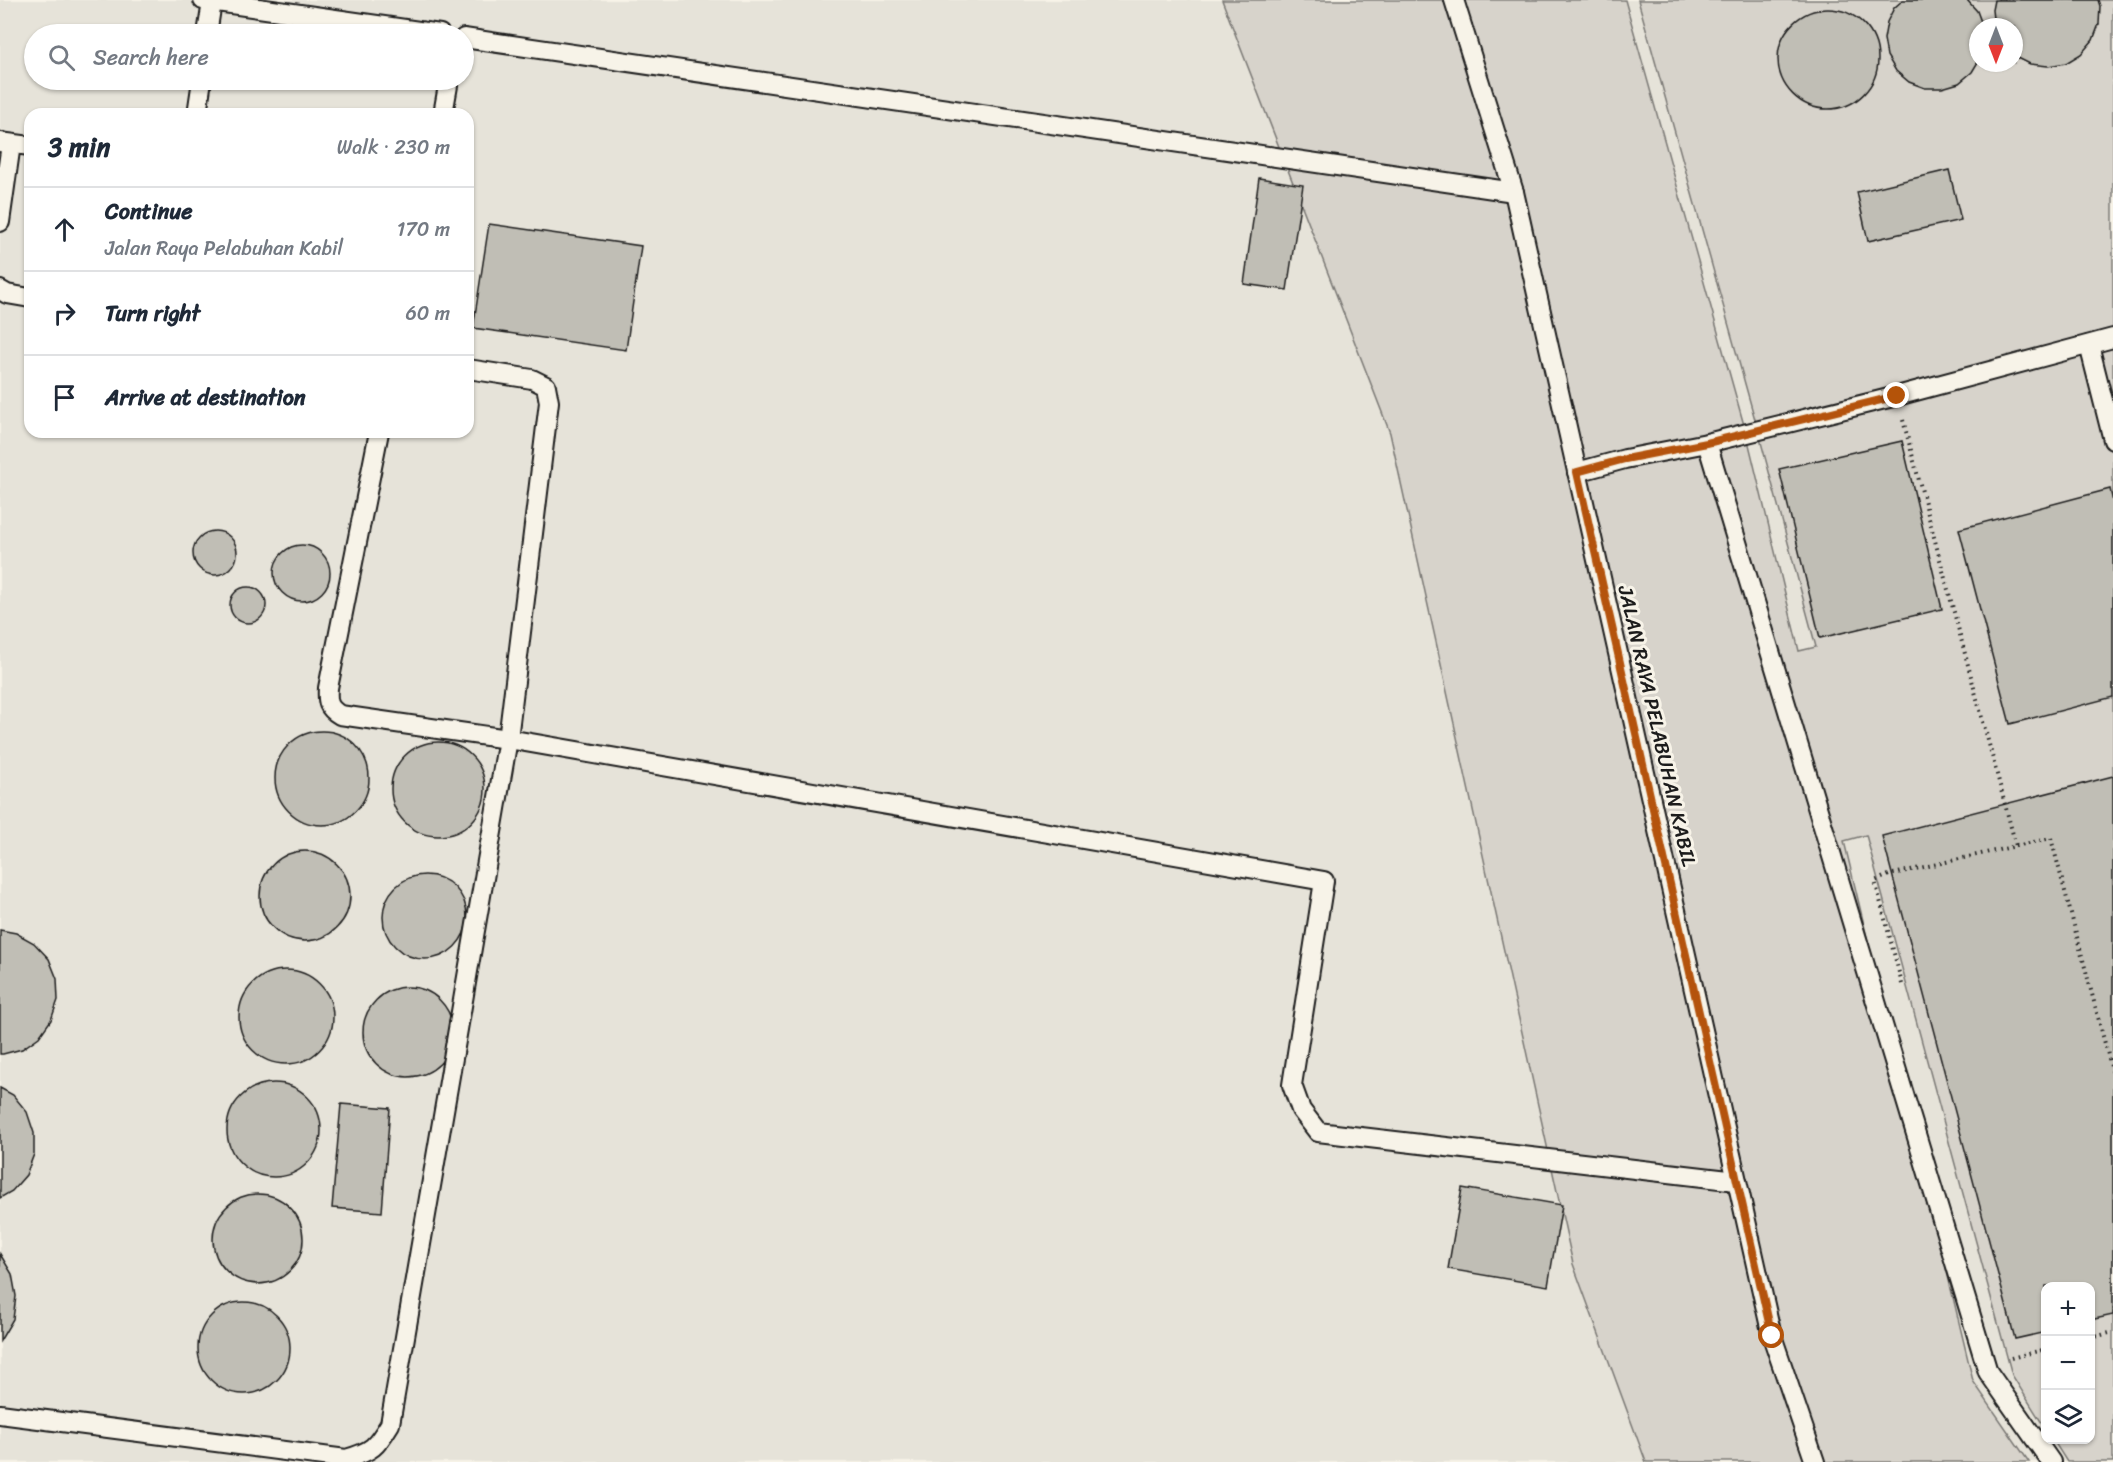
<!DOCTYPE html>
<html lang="en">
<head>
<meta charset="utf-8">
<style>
  body { margin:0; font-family:Sriracha,sans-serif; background:#f6f6f7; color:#1f2937 }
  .controls { position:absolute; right:18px; bottom:18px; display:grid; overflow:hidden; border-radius:12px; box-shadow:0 2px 4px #0004 }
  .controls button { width:54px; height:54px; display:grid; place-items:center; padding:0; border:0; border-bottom:2px solid #e0e1e3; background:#fff; color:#1f2937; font:30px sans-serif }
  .compass { position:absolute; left:1969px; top:18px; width:54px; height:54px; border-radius:50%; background:#fff; box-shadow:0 2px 4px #0004; rotate:180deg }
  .stop { position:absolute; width:18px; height:18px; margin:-14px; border:4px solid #b45309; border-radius:50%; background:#fff }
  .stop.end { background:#b45309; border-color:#fff; box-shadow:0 2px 6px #0008 }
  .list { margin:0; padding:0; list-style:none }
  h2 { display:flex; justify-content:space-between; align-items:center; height:78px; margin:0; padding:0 24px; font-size:26px }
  h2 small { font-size:20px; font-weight:400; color:#747a83 }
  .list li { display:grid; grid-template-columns:39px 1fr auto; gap:18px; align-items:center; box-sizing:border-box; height:84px; padding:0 24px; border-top:2px solid #e0e1e3 }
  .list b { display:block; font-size:22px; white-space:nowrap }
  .list p { margin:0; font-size:20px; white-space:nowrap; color:#747a83 }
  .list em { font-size:20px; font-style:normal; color:#747a83 }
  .icon { flex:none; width:33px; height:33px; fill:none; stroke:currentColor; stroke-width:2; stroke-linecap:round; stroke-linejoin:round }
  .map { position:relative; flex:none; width:2113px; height:1462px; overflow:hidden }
  .search { position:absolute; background:#fff; box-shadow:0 2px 4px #0004; left:24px; top:24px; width:450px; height:66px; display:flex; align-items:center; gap:15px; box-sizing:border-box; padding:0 21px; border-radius:33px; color:#747a83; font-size:22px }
  .panel { position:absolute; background:#fff; box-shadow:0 2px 4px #0004; left:24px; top:108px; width:450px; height:330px; border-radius:18px }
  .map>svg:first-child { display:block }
</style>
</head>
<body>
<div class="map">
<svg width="2113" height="1462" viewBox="0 0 2113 1462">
  <rect width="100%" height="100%" fill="#f7f3e8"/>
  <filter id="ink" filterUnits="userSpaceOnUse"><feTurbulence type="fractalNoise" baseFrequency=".0167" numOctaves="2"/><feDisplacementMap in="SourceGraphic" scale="12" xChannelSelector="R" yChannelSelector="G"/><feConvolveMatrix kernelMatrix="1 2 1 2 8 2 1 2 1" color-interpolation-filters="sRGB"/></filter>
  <g filter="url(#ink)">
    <path fill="#e6e3d9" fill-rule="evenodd" d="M0,0H2113V1462H0ZM1978,27H2014V63H1978ZM34,34H464V80H34ZM30,114H468V432H30ZM2046,1286H2090V1440H2046Z"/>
    <path fill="#d7d3cb" stroke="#7a7874" stroke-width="1.5" fill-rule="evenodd" d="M1222,0H1625L1747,436L1799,651L1816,647L1754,416L1638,0H2113V1462H2067L2053,1440H2090V1286H2046L2045,1428L2012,1375L1866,835L1844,841L1973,1381L2029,1462H1646L1573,1264L1390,433ZM1978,27H2014V63H1978Z"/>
    <g fill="#c0beb5" stroke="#1c1c1c" stroke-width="1.5">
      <path d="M1903,0H1967L1977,11L1983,27H1978V62L1972,72L1959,83L1942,88H1925L1909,82L1896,71L1887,56L1884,39L1887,22L1894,8Z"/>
      <path d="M1994,0H2098L2100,6L2099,24L2093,40L2081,54L2066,63L2048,66L2030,64L2014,56V27H1994L1992,10Z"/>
      <circle cx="1828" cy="59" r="50"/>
      <path d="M1949,170L1961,220L1868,241L1857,192Z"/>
      <path d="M1259,178L1303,185L1287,290L1244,284Z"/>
      <path d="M489,224L641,246L626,350L473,328Z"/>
      <path d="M1902,441L1942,609L1820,638L1779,469Z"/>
      <path d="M2110,489L2113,502V697L2010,724L1959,529Z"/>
      <circle cx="215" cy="553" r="22"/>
      <circle cx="302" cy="573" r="28"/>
      <circle cx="248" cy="605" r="18"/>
      <circle cx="322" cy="778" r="47"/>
      <circle cx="438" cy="789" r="47"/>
      <path d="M2113,776V1315L2090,1320V1286H2046V1332L2015,1339L1882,836Z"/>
      <circle cx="305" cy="896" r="45"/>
      <circle cx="425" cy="917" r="42"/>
      <path d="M0,930L16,933L34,943L49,959L57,979L58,1000L51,1020L39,1037L22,1049L3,1054H0Z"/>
      <circle cx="286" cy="1017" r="47"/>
      <circle cx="408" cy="1032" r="45"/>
      <circle cx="274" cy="1130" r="47"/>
      <path d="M0,1088L13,1095L27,1112L34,1133V1154L26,1175L12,1191L0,1198Z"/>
      <path d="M341,1104L390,1108L382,1212L332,1208Z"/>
      <path d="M1462,1188L1562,1205L1548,1286L1448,1269Z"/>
      <circle cx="258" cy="1239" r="45"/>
      <path d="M0,1254L12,1274L16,1296L13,1319L0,1341Z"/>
      <circle cx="244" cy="1348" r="46"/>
    </g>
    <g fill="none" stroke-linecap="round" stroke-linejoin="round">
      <g stroke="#1c1c1c" stroke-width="22">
        <g id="service">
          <path d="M203,0L440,34"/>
          <path d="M1454,0L1514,192L1772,1336L1815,1462"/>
          <path d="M207,34L212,2"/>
          <path d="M464,38L1514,192"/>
          <path d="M197,114L202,80"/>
          <path d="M443,114L449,80"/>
          <path d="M0,142L30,146"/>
          <path d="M0,222L11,144"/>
          <path d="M0,290L7,294L30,298"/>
          <path d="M2089,345L2113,440"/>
          <path d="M379,432L328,688C327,702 328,708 340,715L508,739L1324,881L1292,1085L1301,1110L1318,1132L1737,1181"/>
          <path d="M1707,443L1988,1372L2051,1462"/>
          <path d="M1577,472L1625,459L1707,443L1897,396L2113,338"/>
          <path d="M0,1414L346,1459C373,1451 376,1447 390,1424L508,739L549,402L546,386L532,379L468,369"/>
        </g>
      </g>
      <g stroke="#1c1c1c" stroke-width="4" stroke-dasharray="1.5 4.5" stroke-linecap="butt">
        <path d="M1903,420L2016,846"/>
        <path d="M1902,984L1875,881L1889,875L2051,838L2113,1074"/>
        <path d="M2090,1338L2113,1332"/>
        <path d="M2011,1358L2046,1349"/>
      </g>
      <use href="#service" stroke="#f7f3e8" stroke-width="18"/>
    </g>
  </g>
  <g fill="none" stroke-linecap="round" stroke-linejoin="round" filter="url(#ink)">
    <path stroke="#b45309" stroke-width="8" d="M1772,1336L1577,472L1625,459L1707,443L1897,396"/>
  </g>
  <g text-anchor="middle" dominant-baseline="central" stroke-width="6" stroke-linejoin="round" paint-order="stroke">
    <g font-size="20" fill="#1c1c1c" stroke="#f7f3e8">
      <text transform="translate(1657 726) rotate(77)">JALAN RAYA PELABUHAN KABIL</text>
    </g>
  </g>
</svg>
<div class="controls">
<button>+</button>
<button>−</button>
<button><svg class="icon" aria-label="layers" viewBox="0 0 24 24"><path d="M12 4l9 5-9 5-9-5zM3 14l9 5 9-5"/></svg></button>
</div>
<svg class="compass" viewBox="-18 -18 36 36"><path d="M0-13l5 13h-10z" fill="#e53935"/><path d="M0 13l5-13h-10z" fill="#747a83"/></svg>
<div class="stop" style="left:1772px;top:1336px"></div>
<div class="stop end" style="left:1897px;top:396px"></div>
<div class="search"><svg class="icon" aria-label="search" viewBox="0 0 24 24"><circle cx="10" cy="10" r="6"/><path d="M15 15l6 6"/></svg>Search here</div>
<section class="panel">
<h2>3 min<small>Walk · 230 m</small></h2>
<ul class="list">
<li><svg class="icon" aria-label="ahead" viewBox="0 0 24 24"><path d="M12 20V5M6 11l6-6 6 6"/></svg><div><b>Continue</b><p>Jalan Raya Pelabuhan Kabil</p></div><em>170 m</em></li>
<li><svg class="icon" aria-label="right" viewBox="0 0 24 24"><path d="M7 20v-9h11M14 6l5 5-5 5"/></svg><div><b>Turn right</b></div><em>60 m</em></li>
<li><svg class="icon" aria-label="arrive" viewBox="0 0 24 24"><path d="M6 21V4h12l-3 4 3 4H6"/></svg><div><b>Arrive at destination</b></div></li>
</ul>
</section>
</div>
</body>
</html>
